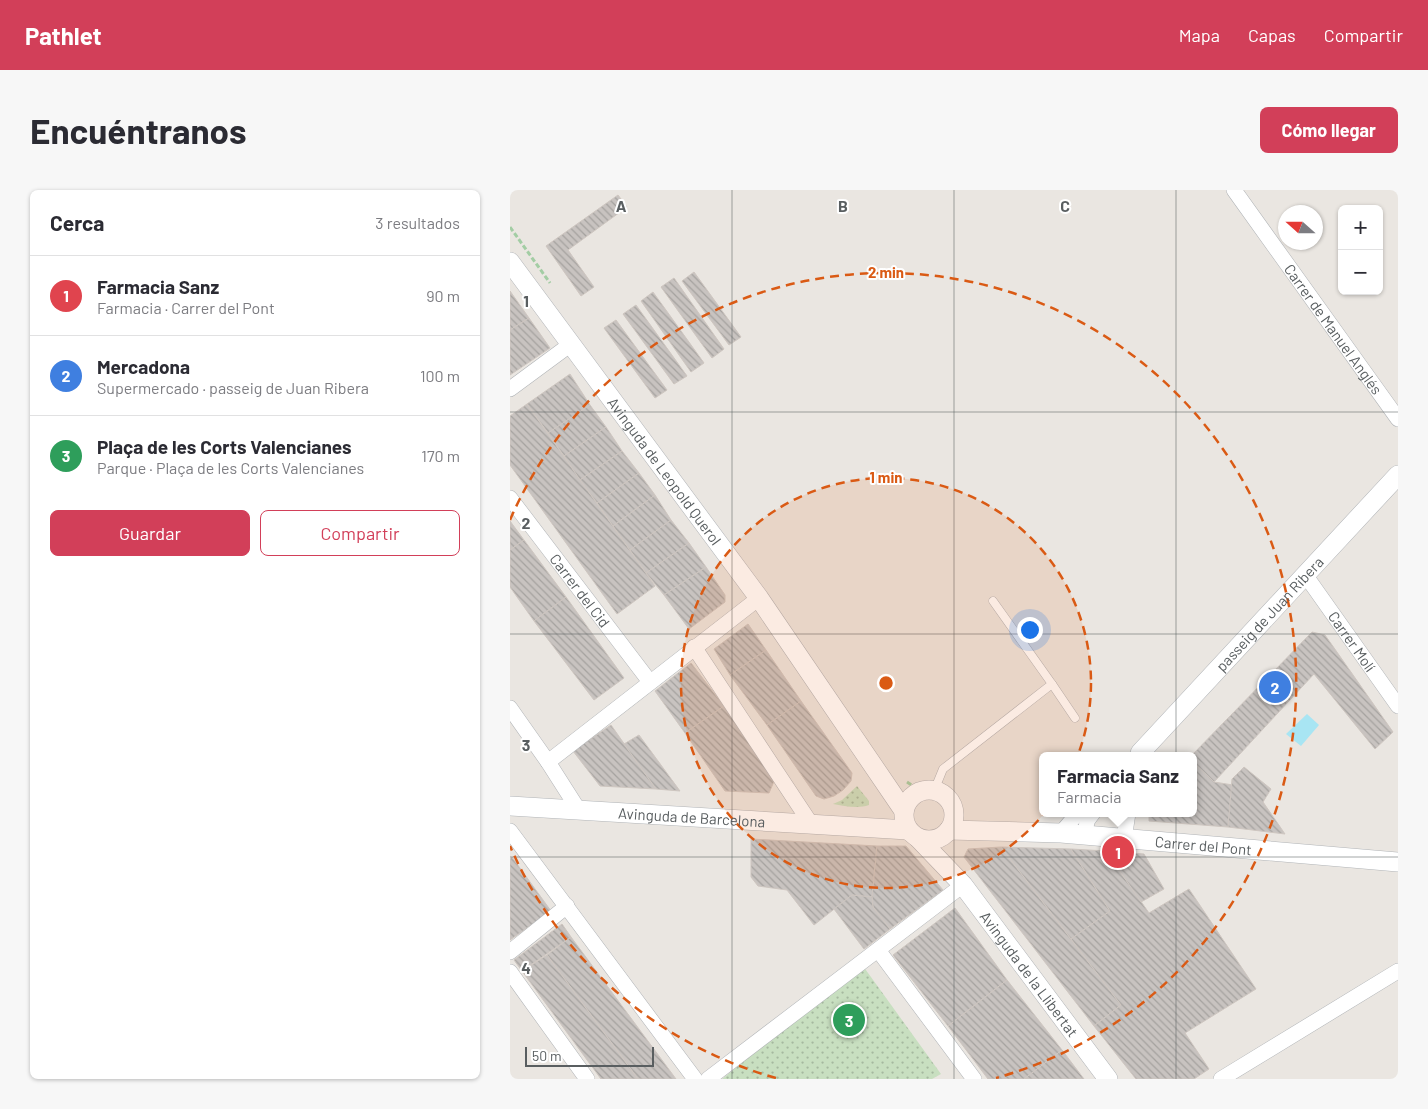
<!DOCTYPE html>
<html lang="es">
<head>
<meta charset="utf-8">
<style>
  body { margin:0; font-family:Barlow,sans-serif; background:#f7f7f7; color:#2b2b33 }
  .controls { position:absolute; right:15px; top:15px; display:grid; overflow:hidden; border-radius:8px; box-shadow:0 1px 4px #0004 }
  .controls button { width:45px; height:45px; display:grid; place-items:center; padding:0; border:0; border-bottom:1px solid #e1e1e2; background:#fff; color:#2b2b33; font:25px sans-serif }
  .compass { position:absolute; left:768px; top:15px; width:45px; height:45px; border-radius:50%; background:#fff; box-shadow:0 1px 4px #0004; rotate:291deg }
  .scale { position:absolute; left:15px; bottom:12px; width:129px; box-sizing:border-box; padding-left:5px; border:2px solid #595e60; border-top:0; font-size:14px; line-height:18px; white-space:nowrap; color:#595e60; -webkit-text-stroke:4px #fff; paint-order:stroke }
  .you { position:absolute; left:519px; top:439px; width:18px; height:18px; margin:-12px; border:4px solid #fff; border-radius:50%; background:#1a73e8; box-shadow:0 0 0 8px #1a73e833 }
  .badge { display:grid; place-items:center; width:32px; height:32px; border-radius:50%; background:#d23f59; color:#fff; font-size:16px; font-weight:700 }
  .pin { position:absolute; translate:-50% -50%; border:2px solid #fff; box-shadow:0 1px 5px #0006 }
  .popup { position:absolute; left:529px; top:562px; width:158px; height:65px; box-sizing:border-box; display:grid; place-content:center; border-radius:8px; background:#fff; filter:drop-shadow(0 1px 4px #0005); font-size:16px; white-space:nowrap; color:#7c7c81 }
  .popup b { font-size:19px; color:#2b2b33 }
  .popup::after { content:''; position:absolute; left:50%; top:100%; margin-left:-10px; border:10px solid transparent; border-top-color:#fff }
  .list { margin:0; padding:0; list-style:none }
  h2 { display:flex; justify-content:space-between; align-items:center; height:65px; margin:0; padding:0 20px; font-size:21px }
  h2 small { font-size:16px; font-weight:400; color:#7c7c81 }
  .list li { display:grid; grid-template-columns:32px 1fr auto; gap:15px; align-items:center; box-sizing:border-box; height:80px; padding:0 20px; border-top:1px solid #e1e1e2 }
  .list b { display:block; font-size:19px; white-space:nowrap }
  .list p { margin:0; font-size:16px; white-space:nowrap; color:#7c7c81 }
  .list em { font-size:16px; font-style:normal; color:#7c7c81 }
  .actions { display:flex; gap:10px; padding:15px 20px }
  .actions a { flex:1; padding:11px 0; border:1px solid #d23f59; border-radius:8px; text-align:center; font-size:18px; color:#d23f59 }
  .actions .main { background:#d23f59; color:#fff }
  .map { position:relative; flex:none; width:888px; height:889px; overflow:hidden; border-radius:8px }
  header { display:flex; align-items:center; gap:30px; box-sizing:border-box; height:70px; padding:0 25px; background:#d23f59; color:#fff }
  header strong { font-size:24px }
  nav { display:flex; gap:28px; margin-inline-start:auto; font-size:18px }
  .intro { display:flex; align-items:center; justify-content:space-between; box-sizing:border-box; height:120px; padding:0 30px }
  h1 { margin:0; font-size:35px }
  .button { padding:12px 22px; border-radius:8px; background:#d23f59; color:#fff; font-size:18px; font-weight:700 }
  main { display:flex; gap:30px; padding:0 30px }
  aside { flex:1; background:#fff; border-radius:8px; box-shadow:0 1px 4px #0004 }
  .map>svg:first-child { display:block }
</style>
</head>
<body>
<header>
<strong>Pathlet</strong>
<nav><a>Mapa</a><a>Capas</a><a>Compartir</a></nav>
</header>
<div class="intro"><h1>Encuéntranos</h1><a class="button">Cómo llegar</a></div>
<main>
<aside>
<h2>Cerca<small>3 resultados</small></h2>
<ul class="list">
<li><span class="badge" style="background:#e0444e">1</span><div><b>Farmacia Sanz</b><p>Farmacia · Carrer del Pont</p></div><em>90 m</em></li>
<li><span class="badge" style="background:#3f7fe0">2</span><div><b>Mercadona</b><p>Supermercado · passeig de Juan Ribera</p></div><em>100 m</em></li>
<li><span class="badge" style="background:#2e9e5b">3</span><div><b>Plaça de les Corts Valencianes</b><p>Parque · Plaça de les Corts Valencianes</p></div><em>170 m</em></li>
</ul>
<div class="actions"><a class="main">Guardar</a><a>Compartir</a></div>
</aside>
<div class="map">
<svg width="888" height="889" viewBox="0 0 888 889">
  <defs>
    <pattern id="park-dots" width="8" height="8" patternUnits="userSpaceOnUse" patternTransform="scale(1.25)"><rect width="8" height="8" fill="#c8dfc0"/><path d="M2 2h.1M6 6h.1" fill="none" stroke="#a5b89f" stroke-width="1.8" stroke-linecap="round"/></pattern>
    <pattern id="building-back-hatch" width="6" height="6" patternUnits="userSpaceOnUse" patternTransform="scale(1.25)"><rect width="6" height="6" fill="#c8c3c0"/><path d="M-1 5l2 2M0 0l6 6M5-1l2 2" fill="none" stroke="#a5a29f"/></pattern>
  </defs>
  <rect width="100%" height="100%" fill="#eae6e1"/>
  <g fill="url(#park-dots)">
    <path d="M347,596L359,611V615C348,619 334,616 323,614L332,610Z"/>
    <path d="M353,776L431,884L422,889H212Z"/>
  </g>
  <path fill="#a8e5f3" d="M797,524L809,535L791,556L776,544Z"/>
  <g fill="url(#building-back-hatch)" stroke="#cec6c0">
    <path d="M108,5L117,17L58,60L84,97L71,106L36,56Z"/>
    <path d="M184,82L231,147L219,155L172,91Z"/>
    <path d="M164,88L214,159L202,168L151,97Z"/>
    <path d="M0,101L19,128L0,140Z"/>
    <path d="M143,102L194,173L181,182L131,111Z"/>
    <path d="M126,115L177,186L164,194L113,124Z"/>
    <path d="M19,128L40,158L0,185V140Z"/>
    <path d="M106,130L157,200L145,208L94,138Z"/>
    <path d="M60,184L80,215L38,243L17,214Z"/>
    <path d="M17,214L145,396L107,424L0,275V226Z"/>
    <path d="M80,215L96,237L54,266L38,243Z"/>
    <path d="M96,237L112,261L70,290L54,266Z"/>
    <path d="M112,261L129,283L87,313L70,290Z"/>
    <path d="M129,283L145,305L103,336L87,313Z"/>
    <path d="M145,305L161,330L120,360L103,336Z"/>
    <path d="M161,330L179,353L136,383L120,360Z"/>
    <path d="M0,331L14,350L0,360Z"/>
    <path d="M14,350L56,407L24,431L0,397V360Z"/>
    <path d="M179,353L196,377L154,405L136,383Z"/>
    <path d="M196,377L215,405V412L179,439L154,405Z"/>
    <path d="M56,407L114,488L84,510L24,431Z"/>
    <path d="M238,434L256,460L220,485L204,459Z"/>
    <path d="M802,442L815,445L883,542L865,559L804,484L704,592L683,572V566H681Z"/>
    <path d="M256,460L291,511L257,535L220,485Z"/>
    <path d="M181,473L214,516L175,543L145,501Z"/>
    <path d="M291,511L342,583L341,591L333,600L324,606L314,609L306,606L257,535Z"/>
    <path d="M214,516L265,589L259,603L215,601L175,543Z"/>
    <path d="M101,535L146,599L90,596L63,561Z"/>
    <path d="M129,545L170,601L146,599L114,554Z"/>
    <path d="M683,572L704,592L723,595L718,637L639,631V623H683Z"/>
    <path d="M734,577L761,599L753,612L775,644L718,637L722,589Z"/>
    <path d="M241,649L367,656L362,707L342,705L304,735L277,700L248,696L241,687Z"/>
    <path d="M367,656H396L433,700L380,739L363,717L362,707Z"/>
    <path d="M491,657L611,815L584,836L454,667L458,659Z"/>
    <path d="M491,657L561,659L600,721L561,749Z"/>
    <path d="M561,659L596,661L639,723L679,699L746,799L675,843L699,879L684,889H626L584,836L611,815L561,749L600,721Z"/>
    <path d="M596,661L634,664L654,699L631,712Z"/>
    <path d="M2,667L41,721L0,750V669Z"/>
    <path d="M342,705L362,707L363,717L380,739L354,759L324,719Z"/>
    <path d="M445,718L497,790L438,836L383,765Z"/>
    <path d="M52,734L61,747L12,781L4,770Z"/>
    <path d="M61,747L166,889H128L37,765Z"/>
    <path d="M37,765L128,889H91L12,781Z"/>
    <path d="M497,790L552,860L514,889H478L438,836Z"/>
    <path d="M552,860L574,889H514Z"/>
  </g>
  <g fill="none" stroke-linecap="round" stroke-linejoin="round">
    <g stroke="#b1b4b7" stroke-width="9">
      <g id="service">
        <path d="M542,494L565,528"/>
        <path d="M424,601L433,579L542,494L483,411"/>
      </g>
    </g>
    <g stroke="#b1b4b7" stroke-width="16">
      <g id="minor">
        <path id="s1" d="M724,0L888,229"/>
        <path d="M0,199L61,154"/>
        <path id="s2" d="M0,308L140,492"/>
        <path id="s3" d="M796,386L888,516"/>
        <path d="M184,457L301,634"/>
        <path d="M0,518L38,572L68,619"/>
        <path d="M38,572L249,408"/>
        <path d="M0,641L185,889"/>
        <path d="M551,643L568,623"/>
        <path d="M575,645L577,631L583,623"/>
        <path d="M614,649L618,623"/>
        <path d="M368,760L464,889"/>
        <path d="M0,762L57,716"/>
        <path d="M0,782L77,889"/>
        <path d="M198,889L453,695"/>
        <path d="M711,889L888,781"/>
      </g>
    </g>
    <g stroke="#b1b4b7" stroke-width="20">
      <g id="tertiary">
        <path id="s4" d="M0,72L249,408L394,621"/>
        <path id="s5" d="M630,563L888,285"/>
        <circle cx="419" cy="625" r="25"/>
        <path id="s6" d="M0,616L398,640"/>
        <path id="s7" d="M439,640L551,643L888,672"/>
        <path id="s8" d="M408,648L453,695L598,889"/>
      </g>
    </g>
    <g stroke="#a3cda4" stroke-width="3" stroke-dasharray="5 2.5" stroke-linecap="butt">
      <path d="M0,37L40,93"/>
      <path d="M397,592L403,596H415"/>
      <path d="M434,602L442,606L452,624"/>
    </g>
    <use href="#service" stroke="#fff" stroke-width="8"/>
    <use href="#minor" stroke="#fff" stroke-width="15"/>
    <use href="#tertiary" stroke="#fff" stroke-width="19"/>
  </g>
  <path fill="none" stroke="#595e60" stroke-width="1" stroke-opacity="0.55" d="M222,0V889M444,0V889M666,0V889M0,222H888M0,444H888M0,667H888"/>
  <circle cx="376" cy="493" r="205" fill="#da5a14" fill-opacity=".12"/>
  <g fill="none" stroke="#da5a14" stroke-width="2.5" stroke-dasharray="9 6">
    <circle cx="376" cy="493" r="205"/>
    <path d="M266 888A410 410 0 0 1 0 656M0 330A410 410 0 1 1 486 888"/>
  </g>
  <g text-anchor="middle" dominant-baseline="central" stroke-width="4" stroke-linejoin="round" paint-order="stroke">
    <g font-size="15" fill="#595e60" stroke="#fff">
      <text stroke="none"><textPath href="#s1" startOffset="171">Carrer de Manuel Anglés</textPath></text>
      <text stroke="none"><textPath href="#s4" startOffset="260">Avinguda de Leopold Querol</textPath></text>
      <text stroke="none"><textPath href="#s2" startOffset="116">Carrer del Cid</textPath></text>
      <text stroke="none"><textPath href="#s5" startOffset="190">passeig de Juan Ribera</textPath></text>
      <text stroke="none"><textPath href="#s3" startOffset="80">Carrer Molí</textPath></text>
      <text stroke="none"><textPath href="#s6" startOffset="182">Avinguda de Barcelona</textPath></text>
      <text stroke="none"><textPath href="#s7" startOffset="255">Carrer del Pont</textPath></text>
      <text stroke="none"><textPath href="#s8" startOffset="176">Avinguda de la Llibertat</textPath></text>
    </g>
  </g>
  <g font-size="16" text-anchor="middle" font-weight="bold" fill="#595e60" stroke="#fff" stroke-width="4" stroke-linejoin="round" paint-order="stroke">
    <text x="111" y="22">A</text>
    <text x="333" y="22">B</text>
    <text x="555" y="22">C</text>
    <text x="16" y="117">1</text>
    <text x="16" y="339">2</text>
    <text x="16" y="561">3</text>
    <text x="16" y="784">4</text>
  </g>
  <circle cx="376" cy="493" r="8" fill="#da5a14" stroke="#fff" stroke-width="2.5"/>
  <g font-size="15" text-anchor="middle" font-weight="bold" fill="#da5a14" stroke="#fff" stroke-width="4" stroke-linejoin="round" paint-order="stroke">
    <text x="376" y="88">2 min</text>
    <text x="376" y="293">1 min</text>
  </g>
</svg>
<div class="controls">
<button>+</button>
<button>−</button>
</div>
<svg class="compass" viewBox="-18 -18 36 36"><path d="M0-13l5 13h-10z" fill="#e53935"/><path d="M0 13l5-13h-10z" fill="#7c7c81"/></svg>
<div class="scale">50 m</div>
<div class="you"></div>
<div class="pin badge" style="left:608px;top:662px;background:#e0444e">1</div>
<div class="popup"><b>Farmacia Sanz</b>Farmacia</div>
<div class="pin badge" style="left:765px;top:497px;background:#3f7fe0">2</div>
<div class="pin badge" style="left:339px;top:830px;background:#2e9e5b">3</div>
</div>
</main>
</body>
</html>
